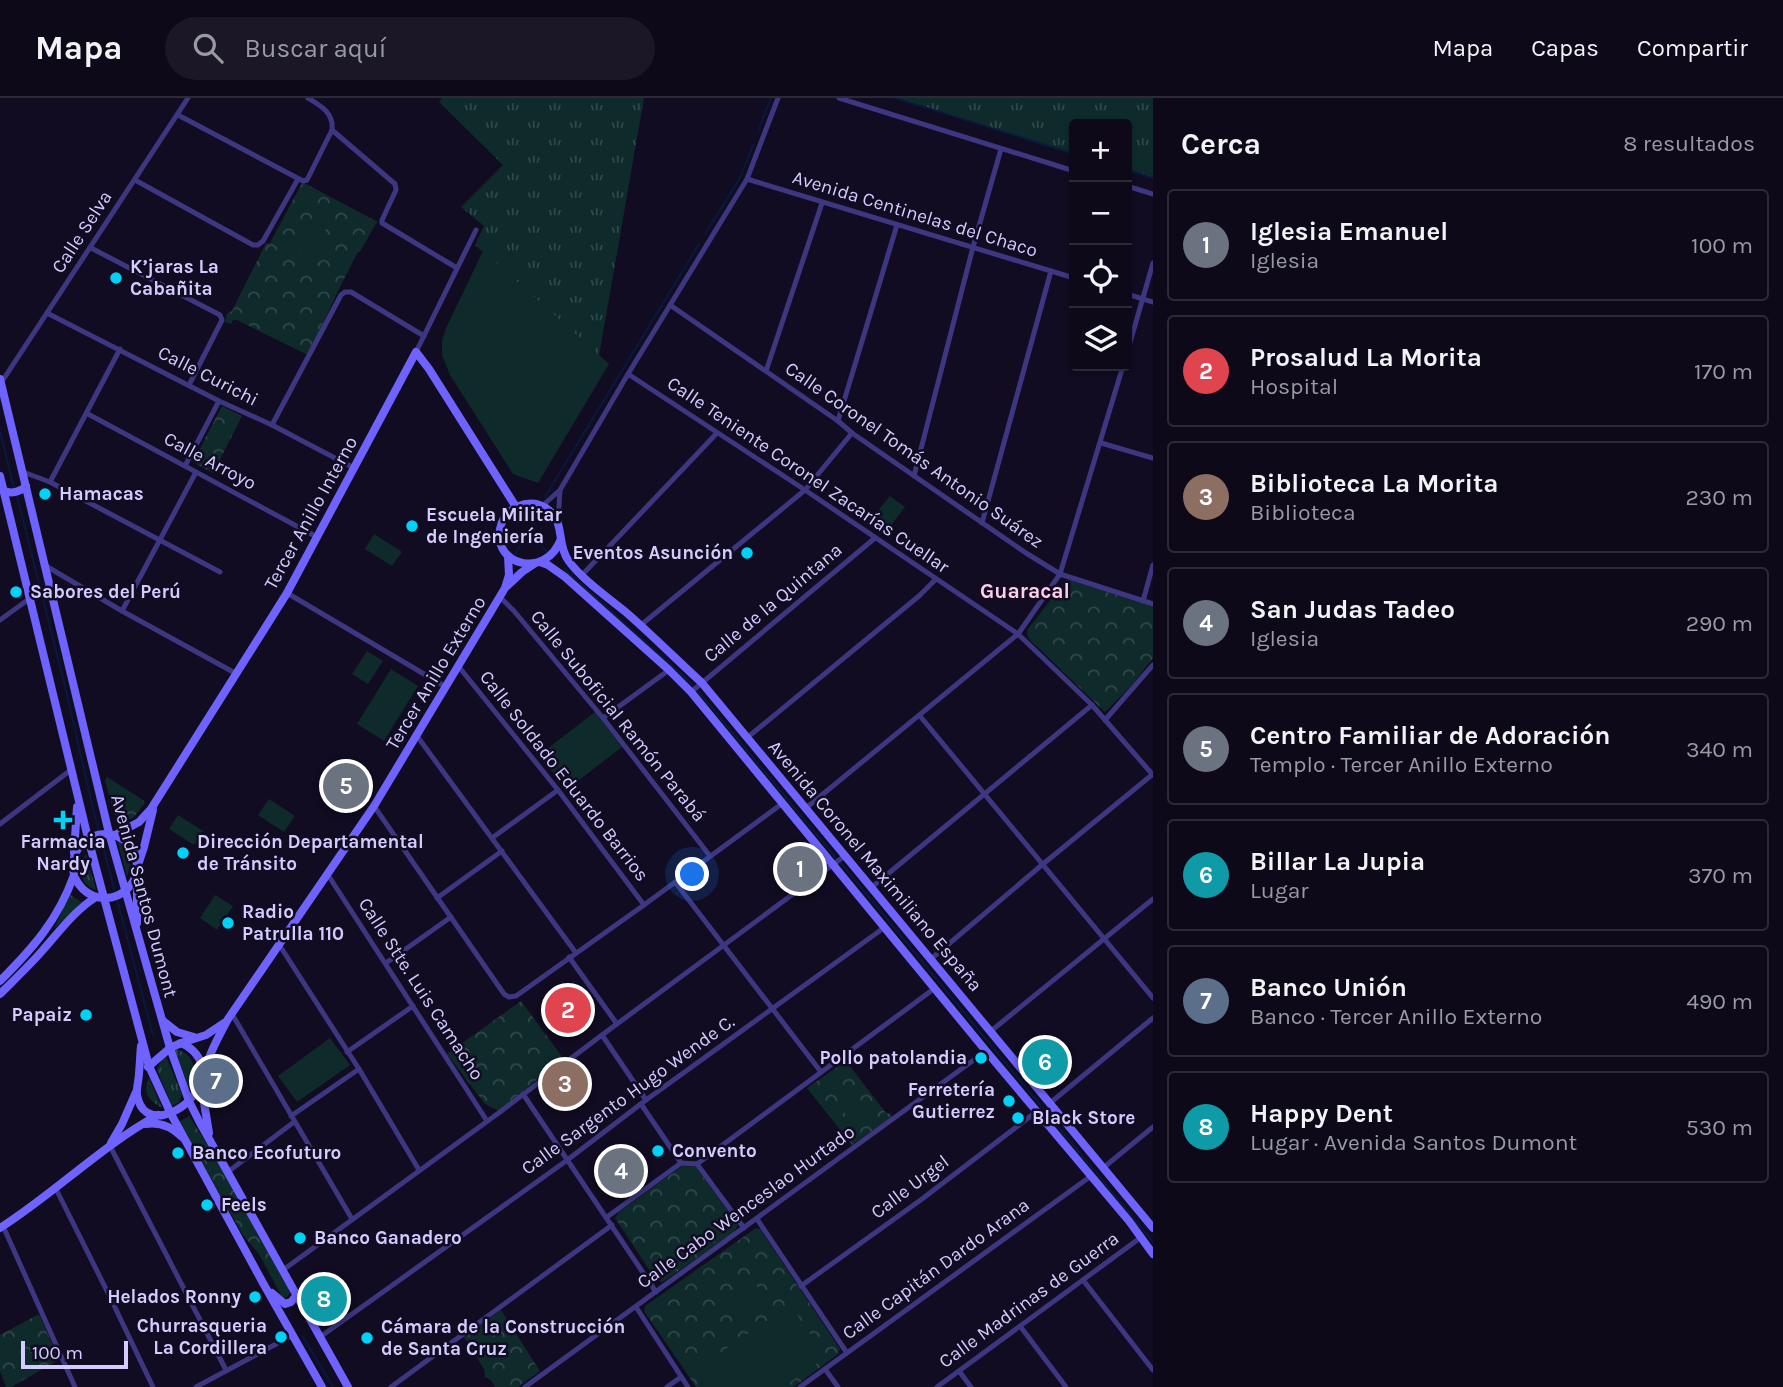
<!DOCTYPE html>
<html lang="es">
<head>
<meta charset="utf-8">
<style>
  body { margin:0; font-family:Karla,sans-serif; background:#1b1726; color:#f1f3f6 }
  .controls { position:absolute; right:21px; top:21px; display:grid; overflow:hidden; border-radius:7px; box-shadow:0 2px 5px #0004 }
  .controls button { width:63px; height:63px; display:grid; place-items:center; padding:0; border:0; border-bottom:2px solid #2d2a38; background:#0d0919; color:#f1f3f6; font:35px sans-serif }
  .scale { position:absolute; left:21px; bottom:18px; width:107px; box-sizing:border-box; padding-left:7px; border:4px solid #d4ccff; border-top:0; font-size:19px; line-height:24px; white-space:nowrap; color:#d4ccff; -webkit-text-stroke:5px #110c21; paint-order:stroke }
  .you { position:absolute; left:693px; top:777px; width:24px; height:24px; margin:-18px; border:5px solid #fff; border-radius:50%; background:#1a73e8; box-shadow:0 0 0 10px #1a73e833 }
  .badge { display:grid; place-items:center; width:46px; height:46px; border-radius:50%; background:#00d2f7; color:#fff; font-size:23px; font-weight:700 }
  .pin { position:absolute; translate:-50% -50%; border:4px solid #fff; box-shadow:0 2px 7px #0006 }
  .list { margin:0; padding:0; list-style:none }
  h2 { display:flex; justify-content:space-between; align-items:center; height:91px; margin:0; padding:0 28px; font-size:30px }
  h2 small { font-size:23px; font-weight:400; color:#9a9aa2 }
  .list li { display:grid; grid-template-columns:46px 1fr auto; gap:21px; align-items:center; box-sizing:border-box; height:112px; margin:0 14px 14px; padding:0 14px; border:2px solid #2d2a38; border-radius:7px }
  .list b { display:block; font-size:26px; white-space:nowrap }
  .list p { margin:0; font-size:23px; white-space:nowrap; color:#9a9aa2 }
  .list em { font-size:23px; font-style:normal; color:#9a9aa2 }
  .icon { flex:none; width:38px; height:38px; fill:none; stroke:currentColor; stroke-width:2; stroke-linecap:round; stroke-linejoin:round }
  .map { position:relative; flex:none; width:1153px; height:1289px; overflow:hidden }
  header { display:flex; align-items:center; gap:42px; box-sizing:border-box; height:98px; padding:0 35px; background:#0d0919; border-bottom:2px solid #2d2a38 }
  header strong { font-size:33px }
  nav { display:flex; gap:38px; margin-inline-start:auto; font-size:24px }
  .search { width:490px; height:63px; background:#1b1726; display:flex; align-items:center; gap:18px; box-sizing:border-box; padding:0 24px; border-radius:38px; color:#9a9aa2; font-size:26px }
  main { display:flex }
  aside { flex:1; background:#0d0919 }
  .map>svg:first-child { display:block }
</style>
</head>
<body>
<header>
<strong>Mapa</strong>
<div class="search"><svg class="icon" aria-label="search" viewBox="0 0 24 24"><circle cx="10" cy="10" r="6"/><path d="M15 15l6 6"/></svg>Buscar aquí</div>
<nav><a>Mapa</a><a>Capas</a><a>Compartir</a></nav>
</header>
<main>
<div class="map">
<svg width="1153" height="1289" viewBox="0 0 1153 1289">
  <defs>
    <pattern id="grass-tufts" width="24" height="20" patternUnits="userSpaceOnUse" patternTransform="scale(1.75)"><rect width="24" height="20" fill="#0f2a2b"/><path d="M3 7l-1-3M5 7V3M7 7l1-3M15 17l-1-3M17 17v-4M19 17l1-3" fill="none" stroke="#31484b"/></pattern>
    <pattern id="forest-crowns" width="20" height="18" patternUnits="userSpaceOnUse" patternTransform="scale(1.75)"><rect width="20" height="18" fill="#0f2a2b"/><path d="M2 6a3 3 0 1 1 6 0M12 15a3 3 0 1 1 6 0" fill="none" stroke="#31484b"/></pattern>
  </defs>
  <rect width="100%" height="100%" fill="#110c21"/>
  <g fill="url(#grass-tufts)">
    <path d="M442,0H644L599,258L475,147L484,128L461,109L503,67L439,4Z"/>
    <path d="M895,0H1153V80L1127,72V26H1074V56Z"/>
    <path d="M117,741C133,751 133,763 127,779Z"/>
    <path d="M86,756L96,792C79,786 77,770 86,756Z"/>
    <path d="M70,796L73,799L82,804L54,831Z"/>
    <path d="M175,952H179C198,961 195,972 189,990Z"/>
    <path d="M166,958L182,997L179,1004L172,1008L157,972L160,965Z"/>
    <path d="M149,980L162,1010C149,1003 142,994 149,980Z"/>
  </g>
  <g fill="url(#forest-crowns)">
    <path d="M304,85L378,124L375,127L360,154H358C340,187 325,222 308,257L237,222H233L231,226L225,224L227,215L232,213L266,145H270L301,87Z"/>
    <path d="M222,308L242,318L213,375L193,364Z"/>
    <path d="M1066,482H1070L1153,509V560L1132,587L1105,614L1029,541L1027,536L1028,531Z"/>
    <path d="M107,679L143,702L145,705L133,720L123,723L114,716L105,682Z"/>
    <path d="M521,903L563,960L499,1013L485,1006L447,956Z"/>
    <path d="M846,963L886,1015L891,1016L892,1019L852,1047L807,990Z"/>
    <path d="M189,1018L214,1057L288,1190L290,1195L286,1200L281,1197L259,1156L243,1137L179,1024Z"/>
    <path d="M682,1068L696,1069L738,1127L734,1134L663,1184L656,1182L615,1120L619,1114Z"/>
    <path d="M756,1130L760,1131L840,1251L838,1256L794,1289H696L644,1213L645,1208Z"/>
    <path d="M501,1212L540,1273L518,1289H495L491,1282L485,1279L484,1271L464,1239Z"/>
    <path d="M39,1216L59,1262L11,1289H6L0,1273V1237Z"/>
  </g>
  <g fill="#0f2a2b">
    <path d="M312,121L327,129L312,158L297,150Z"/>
    <path d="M483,153L609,266L538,385L513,376L450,277L442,257V242L446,230Z"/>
    <path d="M890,398L905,409L885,435L870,423Z"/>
    <path d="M374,436L402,454L392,468L365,451Z"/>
    <path d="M367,553L383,563L368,586L352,576Z"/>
    <path d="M391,571L418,588L384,643L357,626Z"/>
    <path d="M595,614L622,649L566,692L539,657Z"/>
    <path d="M269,701L295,718L284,734L258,717Z"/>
    <path d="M178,717L203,733L194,747L169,731Z"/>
    <path d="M215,797L233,808L217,832L200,820Z"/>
    <path d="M330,940L350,967L297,1004L278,978Z"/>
    <path d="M856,995L874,1021L857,1032L839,1007Z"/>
    <path d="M756,1187L766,1201L741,1220L731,1206Z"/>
    <path d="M790,1207L826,1259L783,1289H716L701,1268Z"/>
  </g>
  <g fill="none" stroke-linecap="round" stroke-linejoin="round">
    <g stroke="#08193e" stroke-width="2">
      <path d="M895,0L1074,56"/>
      <path d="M758,33L771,0"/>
      <path d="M1127,72L1153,80"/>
      <path d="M705,136L740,80L753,47"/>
      <path d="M0,334L14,390"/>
      <path d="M17,398L64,584L93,711L153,937"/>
      <path d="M545,399L699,146"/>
      <path d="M538,412C530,429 535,441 547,454"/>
      <path d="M516,455L532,426"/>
      <path d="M564,471L693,587"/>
      <path d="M697,592L836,760"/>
      <path d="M840,764L1153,1144"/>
      <path d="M303,1239L333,1289"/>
    </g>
    <g stroke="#3d3681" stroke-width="5">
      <path d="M839,0L1074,73"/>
      <path d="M178,17L303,83L307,82L332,32C334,15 321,8 308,0"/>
      <path d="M332,32L395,86L396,92L382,122V125L457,170"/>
      <path d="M747,81L1074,180"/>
      <path d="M135,82L253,147H258L263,143L298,81"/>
      <path d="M1127,88L1153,96"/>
      <path d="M91,150L220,217L222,222L189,287"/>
      <path d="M1127,196L1153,204"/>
      <path d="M670,207L838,323L852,335L1026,455L1060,476L1153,506"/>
      <path d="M47,215L219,303L272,327L354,370"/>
      <path d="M416,254L476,132"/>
      <path d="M1127,255L1153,165"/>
      <path d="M766,273L822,105"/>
      <path d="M628,276L805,392L1018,536L1092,607L1153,677"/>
      <path d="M1,285L188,0"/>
      <path d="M88,316L317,439"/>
      <path d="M838,323L897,127"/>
      <path d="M272,327L341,197L345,194H351L424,238"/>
      <path d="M1101,345L1153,360"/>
      <path d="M185,368L219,303"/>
      <path d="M23,374L50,384L220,474"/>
      <path d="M914,378L973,149L1001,51"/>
      <path d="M50,384L120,251"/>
      <path d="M542,408L560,392L628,276L747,81L778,0"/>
      <path d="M558,424L560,392"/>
      <path d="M982,425L1051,173"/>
      <path d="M46,468L122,513L235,575"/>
      <path d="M582,477L717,335"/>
      <path d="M287,495L446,589"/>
      <path d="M500,499L514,513L603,620L710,758"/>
      <path d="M1143,503L1153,467"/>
      <path d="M122,513L196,374"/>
      <path d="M0,522L29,501"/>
      <path d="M641,527L805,392L852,335"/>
      <path d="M459,569L558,692L644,807"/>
      <path d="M691,594L875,440"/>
      <path d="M920,618L1153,900"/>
      <path d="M603,620L669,572"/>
      <path d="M1105,622L1153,567"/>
      <path d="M417,638L576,855"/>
      <path d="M748,639L919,498L936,481"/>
      <path d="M374,708L504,896L509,899L516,898L644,807L783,705"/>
      <path d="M806,710L1018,536L1060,476L1123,268"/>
      <path d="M0,726L72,671"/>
      <path d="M492,740L558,692"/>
      <path d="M328,777L487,1023"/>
      <path d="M675,784L821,974"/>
      <path d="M872,789L1092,607"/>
      <path d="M437,800L502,753"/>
      <path d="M280,848L359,971L419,1072"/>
      <path d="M569,859L617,926"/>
      <path d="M931,861L1043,766L1153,676"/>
      <path d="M386,865L451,819"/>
      <path d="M232,916L352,1121"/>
      <path d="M991,933L1153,801"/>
      <path d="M602,937L646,1002"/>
      <path d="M347,954L413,908"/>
      <path d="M523,996L656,1194"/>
      <path d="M1050,1005L1153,920"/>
      <path d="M641,1006L681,1065"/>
      <path d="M291,1018L359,971"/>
      <path d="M110,1048L226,1272"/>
      <path d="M697,1066L744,1130"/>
      <path d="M1103,1070L1153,1029"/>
      <path d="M229,1073L294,1024"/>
      <path d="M56,1091L110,1199L153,1289"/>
      <path d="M607,1119L681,1065L697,1066L935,890"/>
      <path d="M757,1121L847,1255"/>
      <path d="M3,1128L75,1289"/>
      <path d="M283,1172L500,1014L602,937L846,757"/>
      <path d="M1083,1182L1153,1272"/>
      <path d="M801,1188L922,1101L1036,1014"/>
      <path d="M636,1209L688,1289"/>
      <path d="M1020,1228L1066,1289"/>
      <path d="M320,1239L566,1063L646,1002L885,829"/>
      <path d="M825,1271L838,1289"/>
      <path d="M959,1273L971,1289"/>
      <path d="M196,1289L293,1237"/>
      <path d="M391,1289L612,1127"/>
      <path d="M525,1289L986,953"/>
      <path d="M667,1289L681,1279"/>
      <path d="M800,1289L1091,1078"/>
      <path d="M937,1289L1140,1140"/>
    </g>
    <g stroke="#6f63ff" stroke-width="8">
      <path d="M0,281L109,735L170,950L189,1003L199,1023L348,1289"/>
      <path d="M0,378L88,740L149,968L171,1016L263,1185L322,1289"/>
      <path d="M4,393C11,396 21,394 26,388"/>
      <path d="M561,441C546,481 493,468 500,431C504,410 528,399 546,410C566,423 556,445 568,462C581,481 610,501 628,516C653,538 677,562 702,585L1153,1130"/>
      <path d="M540,464L548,467L565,479L669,572L691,594L986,953L1129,1123L1153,1156"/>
      <path d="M507,488L522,474L534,466"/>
      <circle cx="105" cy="768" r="32"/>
      <path d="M115,737L139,724L151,711L287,495L416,254L429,271L516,409"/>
      <path d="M74,755L77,709"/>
      <path d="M139,764L144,749L153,712"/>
      <path d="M137,778V825"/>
      <path d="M0,883C33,850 58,822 74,777"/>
      <path d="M0,896C14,882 29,868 42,853C59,834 74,813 96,799"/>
      <path d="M163,923L177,934L194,939"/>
      <path d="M181,945L206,937L224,925"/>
      <path d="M141,948C140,957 140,966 139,975C139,982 136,990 137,997C143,1032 182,1016 195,995C202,982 206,968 211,955C216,943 222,932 228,921L374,708L505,490L509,477L508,458"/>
      <path d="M148,969L170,950L181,945C195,951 200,960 205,974"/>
      <path d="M201,986L209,1035"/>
      <path d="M146,1026C160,1024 172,1029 182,1039"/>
      <path d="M111,1045L122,1026L136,994"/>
      <path d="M0,1130C55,1095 101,1048 158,1017"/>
      <path d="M272,1195L285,1206L291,1204L297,1197"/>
    </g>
  </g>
  <g fill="#00d2f7" stroke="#110c21" stroke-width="2.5">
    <circle cx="116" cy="180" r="7"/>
    <circle cx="45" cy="396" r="7"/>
    <circle cx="412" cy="428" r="7"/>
    <circle cx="747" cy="455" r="7"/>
    <circle cx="16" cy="494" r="7"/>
    <path d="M59.5 711.5h7v7h7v7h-7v7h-7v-7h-7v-7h7z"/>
    <circle cx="183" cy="755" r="7"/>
    <circle cx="228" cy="825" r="7"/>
    <circle cx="86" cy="917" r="7"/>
    <circle cx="981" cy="960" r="7"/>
    <circle cx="1009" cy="1003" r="7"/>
    <circle cx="1018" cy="1020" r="7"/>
    <circle cx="658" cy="1053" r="7"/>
    <circle cx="178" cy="1055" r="7"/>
    <circle cx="207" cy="1107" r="7"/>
    <circle cx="300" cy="1140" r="7"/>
    <circle cx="255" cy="1199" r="7"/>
    <circle cx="281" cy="1239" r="7"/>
    <circle cx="367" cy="1240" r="7"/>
  </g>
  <g text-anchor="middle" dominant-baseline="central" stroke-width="5" stroke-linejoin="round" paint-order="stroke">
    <g font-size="19" fill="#d4ccff" stroke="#110c21">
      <text transform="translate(915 116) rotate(17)">Avenida Centinelas del Chaco</text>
      <text transform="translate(82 134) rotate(-57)">Calle Selva</text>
      <text transform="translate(208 278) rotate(27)">Calle Curichi</text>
      <text transform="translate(914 357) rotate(35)">Calle Coronel Tomás Antonio Suárez</text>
      <text transform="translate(210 363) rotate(28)">Calle Arroyo</text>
      <text transform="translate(808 377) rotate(34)">Calle Teniente Coronel Zacarías Cuellar</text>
      <text transform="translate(311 415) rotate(-61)">Tercer Anillo Interno</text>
      <text transform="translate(773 505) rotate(-40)">Calle de la Quintana</text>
      <text transform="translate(436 575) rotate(-59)">Tercer Anillo Externo</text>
      <text transform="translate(618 618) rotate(51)">Calle Suboficial Ramón Parabá</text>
      <text transform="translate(564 678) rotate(52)">Calle Soldado Eduardo Barrios</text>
      <text transform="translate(875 768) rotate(50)">Avenida Coronel Maximiliano España</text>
      <text transform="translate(144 798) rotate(75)">Avenida Santos Dumont</text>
      <text transform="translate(421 891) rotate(57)">Calle Stte. Luis Camacho</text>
      <text transform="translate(628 997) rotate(-36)">Calle Sargento Hugo Wende C.</text>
      <text transform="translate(910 1089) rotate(-37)">Calle Urgel</text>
      <text transform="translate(746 1109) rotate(-36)">Calle Cabo Wenceslao Hurtado</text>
      <text transform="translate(936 1171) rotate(-36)">Calle Capitán Dardo Arana</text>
      <text transform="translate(1029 1202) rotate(-36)">Calle Madrinas de Guerra</text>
    </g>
    <g font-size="19" font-weight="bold" fill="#d4ccff" stroke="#110c21" text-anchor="start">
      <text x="130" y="169">K’jaras La<tspan x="130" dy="22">Cabañita</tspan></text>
      <text x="59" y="396">Hamacas</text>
      <text x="426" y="417">Escuela Militar<tspan x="426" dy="22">de Ingeniería</tspan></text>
      <text x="733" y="455" text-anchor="end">Eventos Asunción</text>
      <text x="30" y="494">Sabores del Perú</text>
      <text x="63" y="744" text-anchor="middle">Farmacia<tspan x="63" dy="22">Nardy</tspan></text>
      <text x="197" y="744">Dirección Departamental<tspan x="197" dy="22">de Tránsito</tspan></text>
      <text x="242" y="814">Radio<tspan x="242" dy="22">Patrulla 110</tspan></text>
      <text x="72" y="917" text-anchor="end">Papaiz</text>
      <text x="967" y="960" text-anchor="end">Pollo patolandia</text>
      <text x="995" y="992" text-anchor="end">Ferretería<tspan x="995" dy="22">Gutierrez</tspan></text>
      <text x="1032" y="1020">Black Store</text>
      <text x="672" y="1053">Convento</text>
      <text x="192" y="1055">Banco Ecofuturo</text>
      <text x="221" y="1107">Feels</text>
      <text x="314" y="1140">Banco Ganadero</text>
      <text x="241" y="1199" text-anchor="end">Helados Ronny</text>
      <text x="267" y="1228" text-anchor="end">Churrasqueria<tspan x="267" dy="22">La Cordillera</tspan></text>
      <text x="381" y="1229">Cámara de la Construcción<tspan x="381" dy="22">de Santa Cruz</tspan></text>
    </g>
    <g font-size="21" font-weight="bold" fill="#ffceeb" stroke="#110c21">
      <text x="1025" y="493">Guaracal</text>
    </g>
  </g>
</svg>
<div class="controls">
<button>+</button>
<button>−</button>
<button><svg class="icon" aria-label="locate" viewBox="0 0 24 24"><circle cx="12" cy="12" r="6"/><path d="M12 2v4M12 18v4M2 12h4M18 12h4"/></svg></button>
<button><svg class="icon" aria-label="layers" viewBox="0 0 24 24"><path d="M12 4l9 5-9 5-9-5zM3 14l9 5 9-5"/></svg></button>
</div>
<div class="scale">100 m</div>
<div class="you"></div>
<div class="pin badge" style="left:800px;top:771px;background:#6b7280">1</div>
<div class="pin badge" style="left:568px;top:912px;background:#e0444e">2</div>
<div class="pin badge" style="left:565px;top:986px;background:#8d6e63">3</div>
<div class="pin badge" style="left:621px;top:1073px;background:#6b7280">4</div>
<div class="pin badge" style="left:346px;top:688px;background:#6b7280">5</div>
<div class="pin badge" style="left:1045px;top:964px;background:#0f9aa8">6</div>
<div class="pin badge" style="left:216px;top:983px;background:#5c6f8a">7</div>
<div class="pin badge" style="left:324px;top:1201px;background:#0f9aa8">8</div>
</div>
<aside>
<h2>Cerca<small>8 resultados</small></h2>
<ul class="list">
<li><span class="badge" style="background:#6b7280">1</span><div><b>Iglesia Emanuel</b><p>Iglesia</p></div><em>100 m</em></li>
<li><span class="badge" style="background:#e0444e">2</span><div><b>Prosalud La Morita</b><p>Hospital</p></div><em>170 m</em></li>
<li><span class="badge" style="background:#8d6e63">3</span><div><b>Biblioteca La Morita</b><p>Biblioteca</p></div><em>230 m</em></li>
<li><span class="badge" style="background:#6b7280">4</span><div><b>San Judas Tadeo</b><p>Iglesia</p></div><em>290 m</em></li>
<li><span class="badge" style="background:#6b7280">5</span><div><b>Centro Familiar de Adoración</b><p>Templo · Tercer Anillo Externo</p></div><em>340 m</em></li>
<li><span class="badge" style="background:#0f9aa8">6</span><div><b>Billar La Jupia</b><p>Lugar</p></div><em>370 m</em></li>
<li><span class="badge" style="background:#5c6f8a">7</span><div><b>Banco Unión</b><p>Banco · Tercer Anillo Externo</p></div><em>490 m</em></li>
<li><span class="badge" style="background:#0f9aa8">8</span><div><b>Happy Dent</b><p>Lugar · Avenida Santos Dumont</p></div><em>530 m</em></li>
</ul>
</aside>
</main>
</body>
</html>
